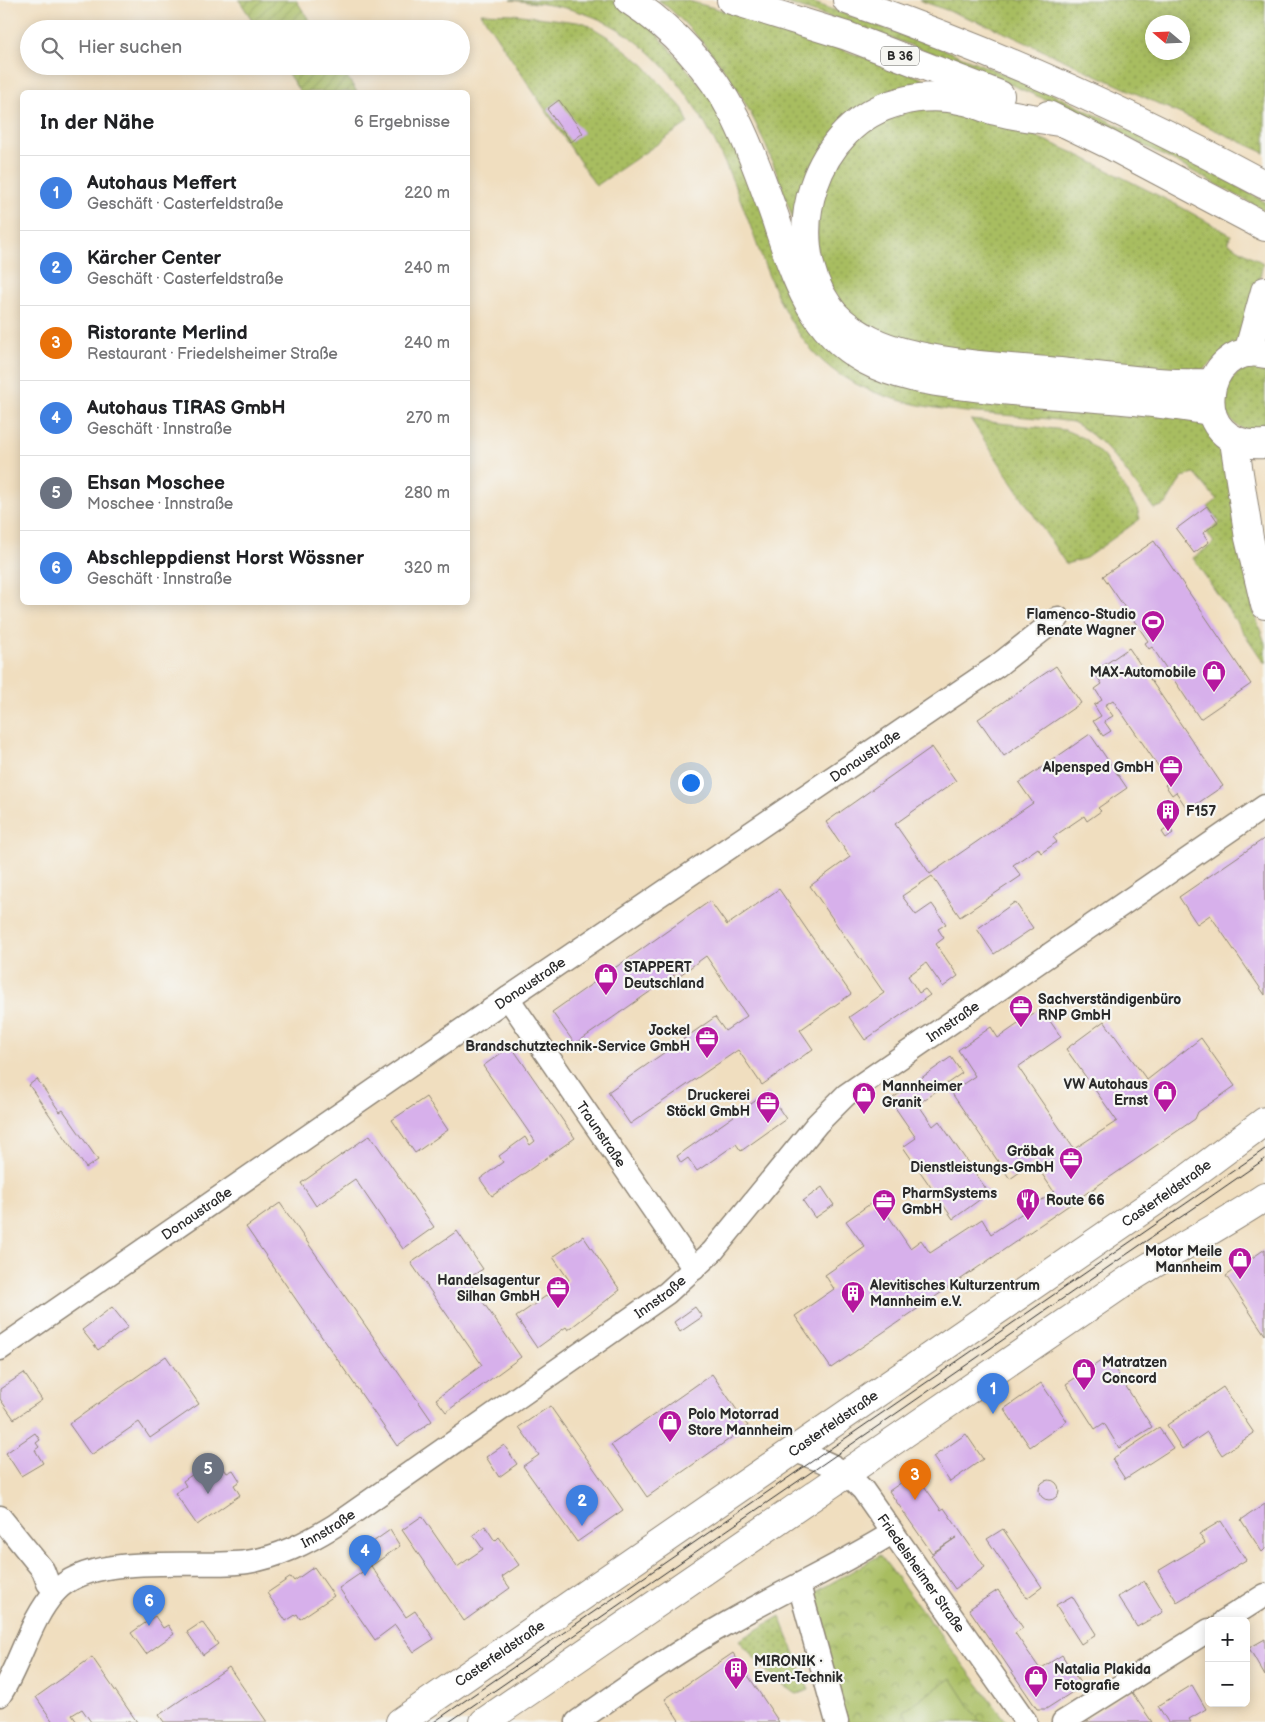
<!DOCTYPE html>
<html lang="de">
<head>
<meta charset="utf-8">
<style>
  body { margin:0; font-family:"Balsamiq Sans",sans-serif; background:#f2f2f2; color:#202124 }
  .controls { position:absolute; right:15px; bottom:15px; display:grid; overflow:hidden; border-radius:8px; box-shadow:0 2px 12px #0003 }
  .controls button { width:45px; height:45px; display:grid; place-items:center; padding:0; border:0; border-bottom:1px solid #e0e0e0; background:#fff; color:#202124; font:25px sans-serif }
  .compass { position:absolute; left:1145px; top:15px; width:45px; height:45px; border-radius:50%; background:#fff; box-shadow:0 2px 12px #0003; rotate:289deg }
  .you { position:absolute; left:690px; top:782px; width:18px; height:18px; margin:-12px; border:4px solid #fff; border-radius:50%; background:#1a73e8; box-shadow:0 0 0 8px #1a73e833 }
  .badge { display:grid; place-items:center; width:32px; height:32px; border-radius:50%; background:#d93025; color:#fff; font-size:16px; font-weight:700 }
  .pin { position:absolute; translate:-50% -41px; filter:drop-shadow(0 1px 2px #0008) }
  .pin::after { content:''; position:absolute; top:26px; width:18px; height:15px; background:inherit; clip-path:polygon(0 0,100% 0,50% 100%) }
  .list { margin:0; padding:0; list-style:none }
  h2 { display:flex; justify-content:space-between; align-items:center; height:65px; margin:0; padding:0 20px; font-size:21px }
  h2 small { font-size:16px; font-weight:400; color:#757577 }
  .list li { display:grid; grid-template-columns:32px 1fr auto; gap:15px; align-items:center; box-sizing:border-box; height:75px; padding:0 20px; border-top:1px solid #e0e0e0 }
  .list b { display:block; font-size:19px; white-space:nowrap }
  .list p { margin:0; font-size:16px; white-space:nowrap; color:#757577 }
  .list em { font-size:16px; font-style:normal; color:#757577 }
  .icon { flex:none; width:28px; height:28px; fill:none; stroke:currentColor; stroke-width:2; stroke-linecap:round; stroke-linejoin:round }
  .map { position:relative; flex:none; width:1265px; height:1722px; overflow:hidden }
  .search { position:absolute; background:#fff; box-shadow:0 2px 12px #0003; left:20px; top:20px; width:450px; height:55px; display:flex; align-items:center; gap:12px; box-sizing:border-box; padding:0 18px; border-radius:28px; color:#757577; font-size:19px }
  .panel { position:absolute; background:#fff; box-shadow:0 2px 12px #0003; left:20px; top:90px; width:450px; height:515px; border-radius:8px }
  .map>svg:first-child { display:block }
</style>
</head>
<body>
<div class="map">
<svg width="1265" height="1722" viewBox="0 0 1265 1722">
  <defs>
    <pattern id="grass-dots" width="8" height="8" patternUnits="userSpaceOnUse" patternTransform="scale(1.25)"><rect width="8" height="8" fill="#a8bd61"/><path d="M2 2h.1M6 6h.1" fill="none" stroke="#899a50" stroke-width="1.8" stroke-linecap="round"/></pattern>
    <pattern id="park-crowns" width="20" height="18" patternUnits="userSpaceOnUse" patternTransform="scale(1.25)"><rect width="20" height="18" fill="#a8bd61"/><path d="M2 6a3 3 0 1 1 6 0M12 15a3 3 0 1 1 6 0" fill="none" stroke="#899a50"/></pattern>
    <pattern id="garden-furrows" width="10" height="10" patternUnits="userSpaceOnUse" patternTransform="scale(1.25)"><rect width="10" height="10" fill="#a8bd61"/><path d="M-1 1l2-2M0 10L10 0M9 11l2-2" fill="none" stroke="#899a50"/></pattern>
  </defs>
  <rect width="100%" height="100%" fill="#f6f6f2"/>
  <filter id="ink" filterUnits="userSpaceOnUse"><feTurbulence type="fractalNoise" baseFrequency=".02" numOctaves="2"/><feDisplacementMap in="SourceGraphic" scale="10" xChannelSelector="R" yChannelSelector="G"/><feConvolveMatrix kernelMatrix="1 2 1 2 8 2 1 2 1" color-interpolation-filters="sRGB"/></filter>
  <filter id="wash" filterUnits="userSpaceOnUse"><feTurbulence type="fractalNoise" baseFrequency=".0096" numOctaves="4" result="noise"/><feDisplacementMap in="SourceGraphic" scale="20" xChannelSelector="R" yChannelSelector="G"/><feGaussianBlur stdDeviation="1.12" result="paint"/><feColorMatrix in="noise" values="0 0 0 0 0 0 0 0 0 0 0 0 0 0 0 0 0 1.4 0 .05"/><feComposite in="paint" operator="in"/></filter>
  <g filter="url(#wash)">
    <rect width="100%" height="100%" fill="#f0debf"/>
    <g fill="url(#grass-dots)" stroke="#6a7446" fill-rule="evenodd">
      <path d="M510,0H613L652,28L721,109L809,318L1200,419L1229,457L1253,610L1265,643V664L1193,558L1214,543L1207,532L1220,523L1208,507L1217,500L1195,474L1182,477L1166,504L1154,509C1130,478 1108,441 1073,422C998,411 919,418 850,381C797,352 774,293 755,239C725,155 683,53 594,17C567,6 539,3 510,0Z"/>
      <path d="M658,0H685L765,22L938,84L880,98L796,228C771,154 749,91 694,33C683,22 671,8 658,0Z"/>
      <path d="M776,0H806L943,49L1048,92L1197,163L1265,202V211C1219,186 1172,159 1125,136C1012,82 895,36 776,0Z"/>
      <path d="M919,0H1265V153L990,26ZM1152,22H1182V52H1152Z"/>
      <path d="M481,13L513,14L585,23L613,40L644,65L683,109L688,123L596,186Z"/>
      <path d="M921,105L1003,122L1074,153L1179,206L1231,235L1228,243L1263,263L1252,315L1241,341L1202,370L1120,371L924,349L857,320L831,289L817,251L819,194L860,133Z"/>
      <path d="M1256,367L1265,369V429C1222,443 1203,374 1256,367Z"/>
      <path d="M971,420L1065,430L1085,439L1104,457L1137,508L1140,519L1086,558L1066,564Z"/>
      <path d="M780,1616L809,1690L797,1694C773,1682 756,1660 739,1640Z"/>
    </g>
    <path fill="url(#park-crowns)" stroke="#6a7446" d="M880,1555L1007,1722H845L814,1593Z"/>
    <g fill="url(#garden-furrows)" stroke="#6a7446">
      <path d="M239,0H296L315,29H258Z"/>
      <path d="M283,66H340L357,92H300Z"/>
    </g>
    <path fill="#a8bd61" stroke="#6a7446" d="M951,1678L980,1722H910L903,1711Z"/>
    <g id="blocks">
      <g fill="#d7b0eb">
        <path d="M559,100L583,133L571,142L547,109Z"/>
        <path d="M1207,506L1218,522L1203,533L1209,542L1194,553L1176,529Z"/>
        <path d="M1154,541L1251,684L1200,719L1152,647L1149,649L1145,643L1148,641L1103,576Z"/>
        <path d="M1129,648L1223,786L1188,810L1176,792L1172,795L1165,785L1169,782L1113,700L1105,705L1113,716L1104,721L1111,731L1103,736L1093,721L1101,716L1094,705L1102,700L1095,689L1102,684L1094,672Z"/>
        <path d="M1056,666L1081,703L1004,756L978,719Z"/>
        <path d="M1090,734L1127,788L1098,808L1101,811L1087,821L1084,816L1053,837L1057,842L1041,853L1038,848L1013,865L1021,876L960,917L932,876L902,896L916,915L932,904L946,924L938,929L944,938L936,944L958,976L943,987L926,963L908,976L919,993L925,989L930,995L865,1040L849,1017L884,993L810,886L850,857L826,822L932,747L956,781L895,824L930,874L1033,803L1019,783Z"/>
        <path d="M1169,827L1173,833L1166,838L1162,832Z"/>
        <path d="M1265,838V995L1210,915L1197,924L1179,897Z"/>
        <path d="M779,889L851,994L800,1030L813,1049L762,1085L738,1050L630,1124L608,1092L715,1017L725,1031L747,1016L706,956L676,978L674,975L575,1044L552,1012L710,901L727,925Z"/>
        <path d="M1015,902L1033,928L994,954L977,929Z"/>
        <path d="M1041,1008L1061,1037L1018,1067L1074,1149L1117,1121L1066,1049L1104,1021L1147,1080L1201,1038L1235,1086L1198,1112L1195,1119L831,1368L795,1316L834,1289L825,1275L865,1247L846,1221L877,1199L910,1248L921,1240L930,1253L982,1219L991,1234L1054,1192L1034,1162L1010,1179L951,1092L975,1076L958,1050L991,1027L998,1038Z"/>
        <path d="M511,1046L575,1138L492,1196L480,1179L503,1162L499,1156L525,1137L530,1145L535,1141L483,1066Z"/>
        <path d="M951,1057L962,1073L918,1104L933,1126L939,1121L989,1193L953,1219L903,1147L916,1138L890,1100Z"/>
        <path d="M37,1079L60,1112L63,1110L98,1160L86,1168L29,1085Z"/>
        <path d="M768,1092L786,1119L741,1151L736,1144L697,1171L688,1158L681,1163L677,1156Z"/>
        <path d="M426,1097L448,1130L415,1153L392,1120Z"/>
        <path d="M370,1135L434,1227L403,1249L355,1179L316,1206L301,1183Z"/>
        <path d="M822,1187L834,1205L815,1218L803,1201Z"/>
        <path d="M280,1203L432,1421L397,1446L246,1227Z"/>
        <path d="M457,1231L483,1269L467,1279L521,1357L446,1412L436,1399L482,1365L411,1263Z"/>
        <path d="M583,1236L620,1290L568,1330L566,1327L537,1348L516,1317L569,1280L553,1257Z"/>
        <path d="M1265,1249V1335L1226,1276Z"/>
        <path d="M112,1307L128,1327L98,1350L82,1330Z"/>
        <path d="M695,1307L702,1317L680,1332L674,1322Z"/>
        <path d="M166,1356L199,1404L150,1438L139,1422L91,1455L69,1424Z"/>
        <path d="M1107,1357L1152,1427L1119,1448L1104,1423L1095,1429L1066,1384Z"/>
        <path d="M24,1373L42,1400L14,1419L0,1399V1389Z"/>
        <path d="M712,1374L748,1426L647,1497L611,1445Z"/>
        <path d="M1041,1383L1067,1421L1030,1447L1004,1409Z"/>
        <path d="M1223,1387L1254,1433L1222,1455L1207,1432L1182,1449L1167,1425Z"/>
        <path d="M550,1406L623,1510L577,1542L523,1466L539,1455L519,1427Z"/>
        <path d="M1159,1428L1173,1448L1125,1479L1112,1459Z"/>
        <path d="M35,1433L40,1440L36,1443L39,1447L35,1450L43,1463L21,1476L6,1453Z"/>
        <path d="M966,1434L983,1459L950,1482L933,1457Z"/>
        <path d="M504,1445L517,1464L499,1477L486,1457Z"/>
        <path d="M220,1463L227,1473L233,1470L240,1481L234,1485L240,1495L197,1525L175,1493L186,1486L183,1481L196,1472L200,1477Z"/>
        <path d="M915,1473L941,1510L944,1508L985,1567L955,1589L931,1555L957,1537L932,1553L889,1491Z"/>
        <circle cx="1049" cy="1490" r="10"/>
        <path d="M1265,1504V1549L1262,1552L1241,1520Z"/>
        <path d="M422,1516L457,1567L483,1549L473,1535L485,1526L495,1541L499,1537L519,1565L502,1577L510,1588L464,1621L402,1530Z"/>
        <path d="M1221,1521L1246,1560L1177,1602L1158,1571L1205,1543L1199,1534Z"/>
        <path d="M1003,1529L1042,1587L1027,1598L987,1539Z"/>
        <path d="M390,1530L400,1546L371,1566L406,1617L415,1611L434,1639L414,1652L395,1625L375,1640L339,1588L371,1566L360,1551Z"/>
        <path d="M314,1567L334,1596L300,1619L297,1614L286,1621L267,1593L291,1577L294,1581Z"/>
        <path d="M1144,1581L1163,1612L1137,1627L1118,1597Z"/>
        <path d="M998,1590L1023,1628L1015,1633L1040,1669L1062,1655L1082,1686L1046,1709H1037L969,1609Z"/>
        <path d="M1072,1596L1096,1634L1081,1644L1056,1605Z"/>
        <path d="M155,1616L163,1628L168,1625L174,1634L146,1654L131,1633Z"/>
        <path d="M202,1622L218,1644L203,1655L187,1632Z"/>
        <path d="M1265,1639V1676L1249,1648Z"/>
        <path d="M733,1653L779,1722H680L665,1699Z"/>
        <path d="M92,1657L137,1722H91L82,1709L72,1715L77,1722H53L36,1697Z"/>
        <path d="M229,1667L267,1722H164L159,1715Z"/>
        <path d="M1192,1685L1206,1709L1189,1719L1191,1722H1168L1158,1706Z"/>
        <path d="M1131,1691L1152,1722H1084L1097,1713Z"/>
      </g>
    </g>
  </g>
  <g filter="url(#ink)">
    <use href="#blocks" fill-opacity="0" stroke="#8e8475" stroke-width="1"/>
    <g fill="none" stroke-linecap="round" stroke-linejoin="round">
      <g stroke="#8e8475" stroke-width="25">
        <g id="street">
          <path id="s1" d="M508,998L694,1269"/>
          <path id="s2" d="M0,1349L508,998L997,666L1058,618"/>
          <path id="s3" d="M795,1451C826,1462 840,1466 863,1490L1026,1722"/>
          <path d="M0,1517L43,1570L48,1583L55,1592"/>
          <path d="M799,1585L837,1722"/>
          <path d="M1224,1621L1265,1595"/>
          <path id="s4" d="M0,1695C21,1663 29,1621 55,1592C92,1551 195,1569 247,1562C279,1557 306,1543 334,1526L667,1293L713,1251L817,1124L846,1095L1265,806"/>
          <path d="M577,1722C627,1687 676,1652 729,1622C783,1591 839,1566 892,1533"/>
          <path d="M1063,1722L1209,1630"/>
        </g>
      </g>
      <g stroke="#8e8475" stroke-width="30">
        <g id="secondary">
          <path d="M1248,353L1265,291"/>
          <path d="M1265,354C1201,338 1184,451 1265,444"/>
          <path d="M1234,441L1249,538L1265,605"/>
        </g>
      </g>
      <g stroke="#8e8475" stroke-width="30">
        <g id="primary">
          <path id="s5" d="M400,1722L1183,1182L1265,1121"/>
          <path d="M484,1722L1131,1278C1175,1250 1221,1226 1265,1197"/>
        </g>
      </g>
      <g stroke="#8e8475" stroke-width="30">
        <g id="highway">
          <path d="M629,0C673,28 711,70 735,117C751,149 764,186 776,220C794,275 811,331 865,360C898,378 936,382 973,387C1052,397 1132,397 1210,411"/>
          <path d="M731,0L847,36L1000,95"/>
          <path d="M847,0C991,50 1130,112 1265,185"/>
          <path d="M1048,115L1110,145L1265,227"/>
          <path d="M1065,123C1042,119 1018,117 996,111C985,109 975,103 965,101C943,96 920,96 899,102C815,123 779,237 829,307C836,318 851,329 863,336C908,364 1006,367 1060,372C1111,377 1161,385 1212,383"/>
        </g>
      </g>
      <use href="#street" stroke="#fff" stroke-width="22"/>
      <use href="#secondary" stroke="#fff" stroke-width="28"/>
      <use href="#primary" stroke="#fff" stroke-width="28"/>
      <use href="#highway" stroke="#fff" stroke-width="28"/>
      <g stroke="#2b2b2b" stroke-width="1">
        <path d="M434,1722L1265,1149"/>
        <path d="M449,1722L1265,1159"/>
      </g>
    </g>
  </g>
  <defs>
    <g id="stadium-pin" transform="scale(1.25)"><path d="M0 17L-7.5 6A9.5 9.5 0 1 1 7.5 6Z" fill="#b5179e" stroke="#f6f6f2"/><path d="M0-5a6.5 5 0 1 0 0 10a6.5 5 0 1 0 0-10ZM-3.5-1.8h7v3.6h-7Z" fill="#fff"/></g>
    <g id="shop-pin" transform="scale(1.25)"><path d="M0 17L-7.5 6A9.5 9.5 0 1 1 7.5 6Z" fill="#b5179e" stroke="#f6f6f2"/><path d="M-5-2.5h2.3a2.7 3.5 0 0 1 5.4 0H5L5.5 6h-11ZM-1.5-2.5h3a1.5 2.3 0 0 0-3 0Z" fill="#fff"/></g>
    <g id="office-pin" transform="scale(1.25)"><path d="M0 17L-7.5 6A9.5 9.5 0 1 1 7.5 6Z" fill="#b5179e" stroke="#f6f6f2"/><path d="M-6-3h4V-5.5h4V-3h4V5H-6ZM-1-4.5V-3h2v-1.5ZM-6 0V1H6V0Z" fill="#fff"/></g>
    <g id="building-pin" transform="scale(1.25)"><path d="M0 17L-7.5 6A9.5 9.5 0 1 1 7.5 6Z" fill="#b5179e" stroke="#f6f6f2"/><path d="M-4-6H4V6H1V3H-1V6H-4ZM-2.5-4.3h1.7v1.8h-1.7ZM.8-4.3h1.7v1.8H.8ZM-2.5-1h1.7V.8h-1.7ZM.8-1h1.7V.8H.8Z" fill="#fff"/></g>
    <g id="restaurant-pin" transform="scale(1.25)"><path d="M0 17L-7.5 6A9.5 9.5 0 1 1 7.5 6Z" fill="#b5179e" stroke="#f6f6f2"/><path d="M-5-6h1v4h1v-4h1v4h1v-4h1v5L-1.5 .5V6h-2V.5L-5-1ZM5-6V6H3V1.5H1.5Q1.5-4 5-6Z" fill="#fff"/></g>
  </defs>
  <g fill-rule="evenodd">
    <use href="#stadium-pin" x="1153" y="622"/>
    <use href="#shop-pin" x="1214" y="672"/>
    <use href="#office-pin" x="1171" y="767"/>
    <use href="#building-pin" x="1168" y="811"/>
    <use href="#shop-pin" x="606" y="975"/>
    <use href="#office-pin" x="1021" y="1007"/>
    <use href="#office-pin" x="707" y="1038"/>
    <use href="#shop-pin" x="1165" y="1092"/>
    <use href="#shop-pin" x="864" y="1094"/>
    <use href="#office-pin" x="768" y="1103"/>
    <use href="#office-pin" x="1071" y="1159"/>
    <use href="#restaurant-pin" x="1028" y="1200"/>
    <use href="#office-pin" x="884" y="1201"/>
    <use href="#shop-pin" x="1240" y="1259"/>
    <use href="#office-pin" x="558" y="1288"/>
    <use href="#building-pin" x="853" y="1293"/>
    <use href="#shop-pin" x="1084" y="1370"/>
    <use href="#shop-pin" x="670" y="1422"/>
    <use href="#building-pin" x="736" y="1669"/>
    <use href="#shop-pin" x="1036" y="1677"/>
  </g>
  <g text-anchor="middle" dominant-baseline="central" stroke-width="4.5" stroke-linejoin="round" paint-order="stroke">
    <rect fill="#f6f6f2" stroke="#686867" stroke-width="1" x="881" y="46.5" width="38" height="19" rx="4"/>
    <g font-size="12" font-weight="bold" fill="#2b2b2b">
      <text x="900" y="56">B 36</text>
    </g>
    <g font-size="14" font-weight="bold" fill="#2b2b2b" stroke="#f6f6f2" text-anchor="start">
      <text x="1136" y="614" text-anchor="end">Flamenco-Studio<tspan x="1136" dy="16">Renate Wagner</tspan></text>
      <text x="1196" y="672" text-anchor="end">MAX-Automobile</text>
      <text x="1154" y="767" text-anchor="end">Alpensped GmbH</text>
      <text x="1186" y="811">F157</text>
      <text x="624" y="967">STAPPERT<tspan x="624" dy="16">Deutschland</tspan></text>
      <text x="1038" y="999">Sachverständigenbüro<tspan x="1038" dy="16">RNP GmbH</tspan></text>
      <text x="690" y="1030" text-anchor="end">Jockel<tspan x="690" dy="16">Brandschutztechnik-Service GmbH</tspan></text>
      <text x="1148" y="1084" text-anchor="end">VW Autohaus<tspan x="1148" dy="16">Ernst</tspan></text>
      <text x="882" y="1086">Mannheimer<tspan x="882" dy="16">Granit</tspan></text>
      <text x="750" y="1095" text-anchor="end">Druckerei<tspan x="750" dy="16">Stöckl GmbH</tspan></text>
      <text x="1054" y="1151" text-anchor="end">Gröbak<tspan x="1054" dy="16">Dienstleistungs-GmbH</tspan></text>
      <text x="902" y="1193">PharmSystems<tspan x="902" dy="16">GmbH</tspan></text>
      <text x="1046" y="1200">Route 66</text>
      <text x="1222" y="1251" text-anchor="end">Motor Meile<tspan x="1222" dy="16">Mannheim</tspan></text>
      <text x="540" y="1280" text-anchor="end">Handelsagentur<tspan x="540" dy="16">Silhan GmbH</tspan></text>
      <text x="870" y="1285">Alevitisches Kulturzentrum<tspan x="870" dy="16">Mannheim e.V.</tspan></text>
      <text x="1102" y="1362">Matratzen<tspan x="1102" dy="16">Concord</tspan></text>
      <text x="688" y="1414">Polo Motorrad<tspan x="688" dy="16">Store Mannheim</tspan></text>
      <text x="754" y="1661">MIRONIK •<tspan x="754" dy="16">Event-Technik</tspan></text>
      <text x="1054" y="1669">Natalia Plakida<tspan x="1054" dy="16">Fotografie</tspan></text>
    </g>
    <g font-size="14" fill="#2b2b2b" stroke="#f6f6f2">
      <text stroke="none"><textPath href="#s2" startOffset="1049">Donaustraße</textPath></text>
      <text stroke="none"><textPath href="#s2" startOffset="644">Donaustraße</textPath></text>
      <text stroke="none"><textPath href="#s4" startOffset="1214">Innstraße</textPath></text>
      <text stroke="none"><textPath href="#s1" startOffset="165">Traunstraße</textPath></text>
      <text stroke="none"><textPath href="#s5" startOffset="931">Casterfeldstraße</textPath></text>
      <text stroke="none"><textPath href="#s2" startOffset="239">Donaustraße</textPath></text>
      <text stroke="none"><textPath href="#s4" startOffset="809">Innstraße</textPath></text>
      <text stroke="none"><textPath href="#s5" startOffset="526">Casterfeldstraße</textPath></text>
      <text stroke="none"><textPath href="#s4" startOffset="404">Innstraße</textPath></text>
      <text stroke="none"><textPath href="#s3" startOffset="181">Friedelsheimer Straße</textPath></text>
      <text stroke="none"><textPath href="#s5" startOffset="121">Casterfeldstraße</textPath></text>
    </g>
  </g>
</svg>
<div class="controls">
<button>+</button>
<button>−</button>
</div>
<svg class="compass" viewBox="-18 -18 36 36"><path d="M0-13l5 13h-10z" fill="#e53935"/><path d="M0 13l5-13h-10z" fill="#757577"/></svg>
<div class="you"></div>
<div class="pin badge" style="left:993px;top:1414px;background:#3f7fe0">1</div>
<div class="pin badge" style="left:582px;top:1526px;background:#3f7fe0">2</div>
<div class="pin badge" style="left:915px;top:1500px;background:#e8710a">3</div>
<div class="pin badge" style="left:365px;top:1576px;background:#3f7fe0">4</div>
<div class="pin badge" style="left:208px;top:1494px;background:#6b7280">5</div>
<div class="pin badge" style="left:149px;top:1626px;background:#3f7fe0">6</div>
<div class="search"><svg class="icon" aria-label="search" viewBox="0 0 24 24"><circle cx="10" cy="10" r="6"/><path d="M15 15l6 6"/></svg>Hier suchen</div>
<section class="panel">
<h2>In der Nähe<small>6 Ergebnisse</small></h2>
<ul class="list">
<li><span class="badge" style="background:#3f7fe0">1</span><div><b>Autohaus Meffert</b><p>Geschäft · Casterfeldstraße</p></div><em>220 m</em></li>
<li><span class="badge" style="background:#3f7fe0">2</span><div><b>Kärcher Center</b><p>Geschäft · Casterfeldstraße</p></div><em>240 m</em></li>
<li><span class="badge" style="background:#e8710a">3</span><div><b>Ristorante Merlind</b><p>Restaurant · Friedelsheimer Straße</p></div><em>240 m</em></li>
<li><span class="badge" style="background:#3f7fe0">4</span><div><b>Autohaus TIRAS GmbH</b><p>Geschäft · Innstraße</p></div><em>270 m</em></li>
<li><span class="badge" style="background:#6b7280">5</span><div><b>Ehsan Moschee</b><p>Moschee · Innstraße</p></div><em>280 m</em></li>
<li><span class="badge" style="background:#3f7fe0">6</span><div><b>Abschleppdienst Horst Wössner</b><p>Geschäft · Innstraße</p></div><em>320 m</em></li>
</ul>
</section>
</div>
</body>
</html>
